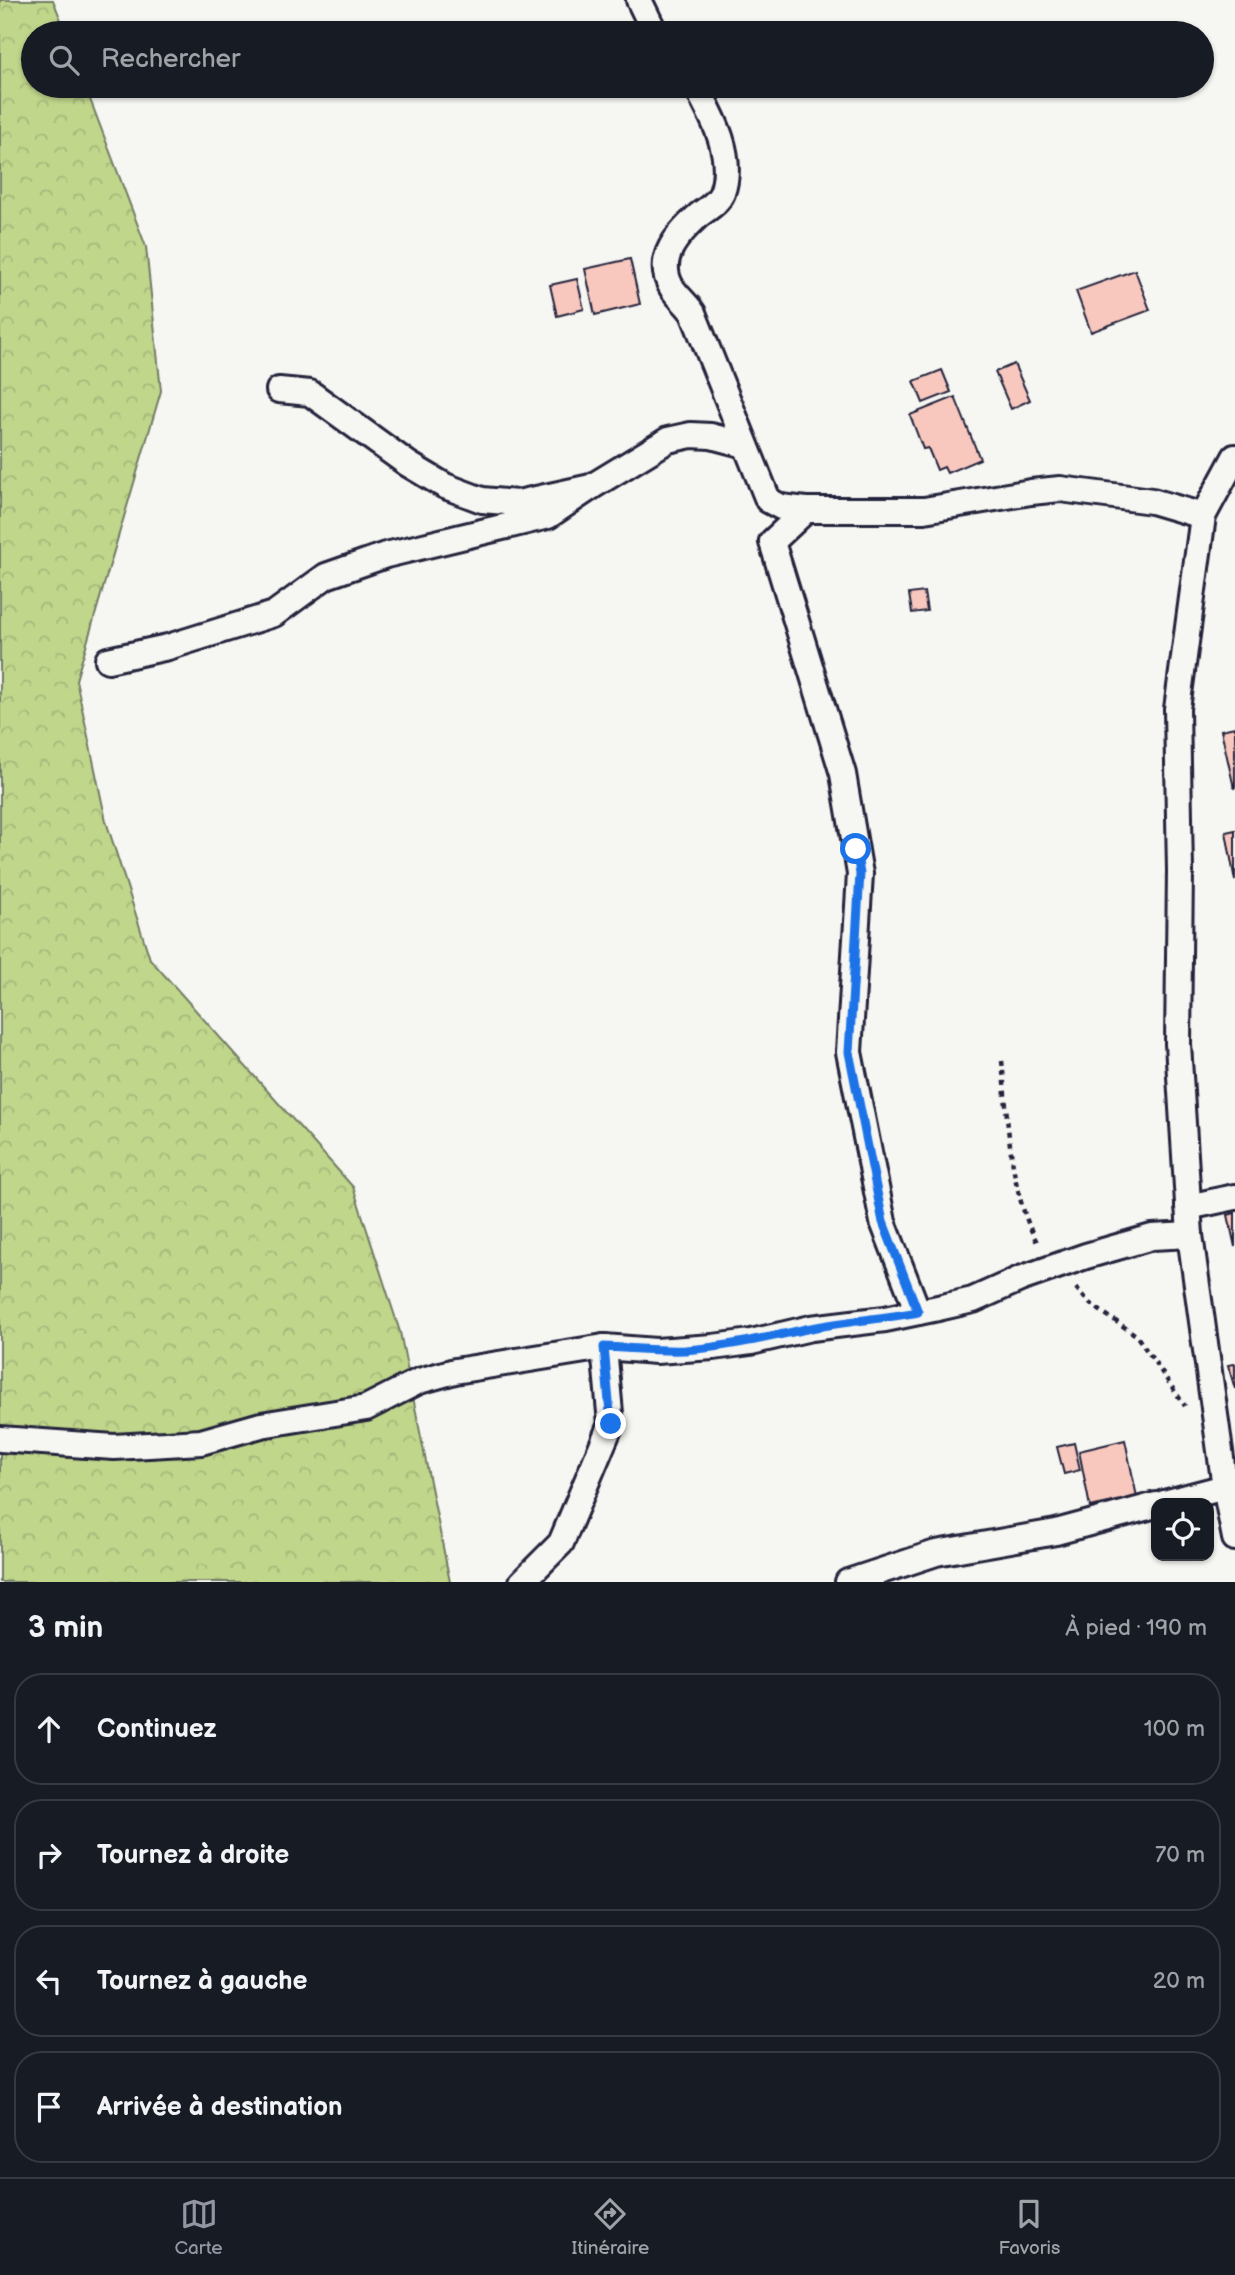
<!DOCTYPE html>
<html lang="fr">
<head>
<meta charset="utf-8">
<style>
  body { margin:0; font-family:"Balsamiq Sans",sans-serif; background:#20242c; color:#f1f3f6 }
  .controls { position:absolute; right:21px; bottom:21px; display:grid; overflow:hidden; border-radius:14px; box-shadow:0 2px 5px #0004 }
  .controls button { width:63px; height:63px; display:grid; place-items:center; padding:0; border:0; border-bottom:2px solid #363941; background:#171b24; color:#f1f3f6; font:35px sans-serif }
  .stop { position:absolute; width:21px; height:21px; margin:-16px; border:5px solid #1a73e8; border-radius:50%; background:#fff }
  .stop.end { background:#1a73e8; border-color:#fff; box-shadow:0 2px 7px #0008 }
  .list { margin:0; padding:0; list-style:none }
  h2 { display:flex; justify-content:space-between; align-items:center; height:91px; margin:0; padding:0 28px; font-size:30px }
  h2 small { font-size:23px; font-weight:400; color:#9ea1a6 }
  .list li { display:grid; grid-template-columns:46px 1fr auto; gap:21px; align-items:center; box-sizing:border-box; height:112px; margin:0 14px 14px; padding:0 14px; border:2px solid #363941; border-radius:28px }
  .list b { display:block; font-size:26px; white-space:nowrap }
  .list em { font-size:23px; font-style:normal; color:#9ea1a6 }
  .icon { flex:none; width:38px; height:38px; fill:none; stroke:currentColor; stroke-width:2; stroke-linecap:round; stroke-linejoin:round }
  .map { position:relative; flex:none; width:1235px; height:1582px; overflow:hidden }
  .search { position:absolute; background:#171b24; box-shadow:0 2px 5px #0004; left:21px; right:21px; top:21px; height:77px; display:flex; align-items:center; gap:18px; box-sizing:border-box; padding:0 24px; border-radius:38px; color:#9ea1a6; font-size:26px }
  .sheet { height:595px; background:#171b24 }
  nav { display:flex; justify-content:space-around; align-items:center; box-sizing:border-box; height:98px; border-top:2px solid #363941; background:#171b24; font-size:19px; color:#9ea1a6 }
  nav a { display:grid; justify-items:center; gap:4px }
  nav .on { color:#9495a2 }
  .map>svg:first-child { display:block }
</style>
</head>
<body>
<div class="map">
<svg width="1235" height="1582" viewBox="0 0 1235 1582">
  <defs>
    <pattern id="forest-crowns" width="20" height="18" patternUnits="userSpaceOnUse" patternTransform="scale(1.75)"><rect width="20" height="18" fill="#c0d68b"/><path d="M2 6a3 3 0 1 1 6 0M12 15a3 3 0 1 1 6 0" fill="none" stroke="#a5b779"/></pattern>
  </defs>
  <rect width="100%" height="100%" fill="#f6f6f2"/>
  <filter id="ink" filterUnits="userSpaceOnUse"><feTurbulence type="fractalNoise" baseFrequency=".0143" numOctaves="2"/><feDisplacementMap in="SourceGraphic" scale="14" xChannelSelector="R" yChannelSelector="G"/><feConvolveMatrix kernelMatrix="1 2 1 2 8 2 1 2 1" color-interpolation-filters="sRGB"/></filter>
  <g filter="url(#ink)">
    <path fill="url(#forest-crowns)" stroke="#717c63" stroke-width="2" d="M0,0H53L66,33H33V86H85L146,247L161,391L76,680L106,821L150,959L353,1187L400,1332L450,1582H0Z"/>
    <g fill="#f8c8bf" stroke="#22223b" stroke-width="2">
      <path d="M630,259L640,304L595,315L585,269Z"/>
      <path d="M1135,270L1150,310L1091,332L1076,291Z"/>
      <path d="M577,279L584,309L557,316L550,285Z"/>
      <path d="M1014,364L1030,400L1011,409L995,372Z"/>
      <path d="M942,370L951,392L923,403L914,381Z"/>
      <path d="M955,397L980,459L947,473L944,467L937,470L928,448L923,449L910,415Z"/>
      <path d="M924,592L927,611L912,613L909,594Z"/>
      <path d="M1235,727V787L1234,788L1221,730Z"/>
      <path d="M1235,830V881L1226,832Z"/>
      <path d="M1235,1213V1247L1228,1215Z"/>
      <path d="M1235,1364V1389L1228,1365Z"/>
      <path d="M1125,1440L1137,1497L1090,1507L1079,1451Z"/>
      <path d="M1074,1443L1080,1470L1064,1474L1057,1447Z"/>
    </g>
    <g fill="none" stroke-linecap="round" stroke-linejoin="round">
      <g stroke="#22223b" stroke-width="30">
        <g id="street">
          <path d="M639,0L655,33"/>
          <path d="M696,86C713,117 735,156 722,193C717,204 708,208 699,215C678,234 654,259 672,288C678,297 687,304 693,313L768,500L781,507L806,510H924L1031,492L1060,489L1152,501L1203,516"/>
          <path d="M279,390L310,393L408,464L445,486L482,500L518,503L591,487L668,440L691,435L711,436L745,445"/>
          <path d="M1235,457L1203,516L1177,709L1180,871L1178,1044L1190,1235L1225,1487L1235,1538"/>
          <path d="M806,510L772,542L843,774L860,874L849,1052L883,1222L918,1312"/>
          <path d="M108,660L168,647L274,614L326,576L386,555L548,516L591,487"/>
          <path d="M1188,1207L1235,1197"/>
          <path d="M0,1439L114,1447L201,1442L261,1425L366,1408L419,1381L455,1371L604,1347L656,1351L713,1347L751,1342L811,1328L885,1319L938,1308L973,1300L1020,1279L1086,1256L1152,1237L1190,1235"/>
          <path d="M1164,1503L1225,1487"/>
          <path d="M522,1582L561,1543L611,1424L604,1347"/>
          <path d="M848,1582L936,1553L1056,1532L1156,1505"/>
        </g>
      </g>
      <g stroke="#22223b" stroke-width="4.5" stroke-dasharray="5 5" stroke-linecap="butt">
        <path d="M1002,1061C1008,1120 1009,1192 1038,1244"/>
        <path d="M1076,1288L1089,1303L1136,1335L1185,1406"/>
      </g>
      <use href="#street" stroke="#f6f6f2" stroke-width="24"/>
    </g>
  </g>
  <g fill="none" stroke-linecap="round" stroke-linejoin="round" filter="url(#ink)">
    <path stroke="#1a73e8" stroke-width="9" d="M611,1424L604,1347C631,1348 658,1351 685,1350C728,1347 769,1337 811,1328C847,1321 882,1319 918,1312L883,1222L849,1052L860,874L856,849"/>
  </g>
</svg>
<div class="controls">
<button><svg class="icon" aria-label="locate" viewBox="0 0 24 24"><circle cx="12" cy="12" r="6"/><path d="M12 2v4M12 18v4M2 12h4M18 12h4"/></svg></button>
</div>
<div class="stop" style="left:856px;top:849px"></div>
<div class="stop end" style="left:611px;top:1424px"></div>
<div class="search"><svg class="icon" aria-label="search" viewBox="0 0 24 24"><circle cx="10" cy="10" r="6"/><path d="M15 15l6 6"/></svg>Rechercher</div>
</div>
<section class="sheet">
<h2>3 min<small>À pied · 190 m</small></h2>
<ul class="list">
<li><svg class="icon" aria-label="ahead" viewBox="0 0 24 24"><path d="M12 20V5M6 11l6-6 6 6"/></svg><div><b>Continuez</b></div><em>100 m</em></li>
<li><svg class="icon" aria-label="right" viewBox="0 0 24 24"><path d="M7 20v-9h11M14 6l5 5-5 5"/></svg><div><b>Tournez à droite</b></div><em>70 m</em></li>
<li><svg class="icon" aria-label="left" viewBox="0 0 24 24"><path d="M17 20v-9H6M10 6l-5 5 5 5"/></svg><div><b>Tournez à gauche</b></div><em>20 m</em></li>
<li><svg class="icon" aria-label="arrive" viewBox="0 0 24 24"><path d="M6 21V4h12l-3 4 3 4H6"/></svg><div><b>Arrivée à destination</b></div></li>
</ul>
</section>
<nav>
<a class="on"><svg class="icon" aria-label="map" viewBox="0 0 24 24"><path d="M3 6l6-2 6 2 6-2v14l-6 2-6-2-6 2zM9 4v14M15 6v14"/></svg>Carte</a>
<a><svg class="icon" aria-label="directions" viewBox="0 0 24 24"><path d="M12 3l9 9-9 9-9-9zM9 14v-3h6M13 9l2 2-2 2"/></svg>Itinéraire</a>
<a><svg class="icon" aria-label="saved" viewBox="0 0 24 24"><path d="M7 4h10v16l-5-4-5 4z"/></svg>Favoris</a>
</nav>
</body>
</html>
